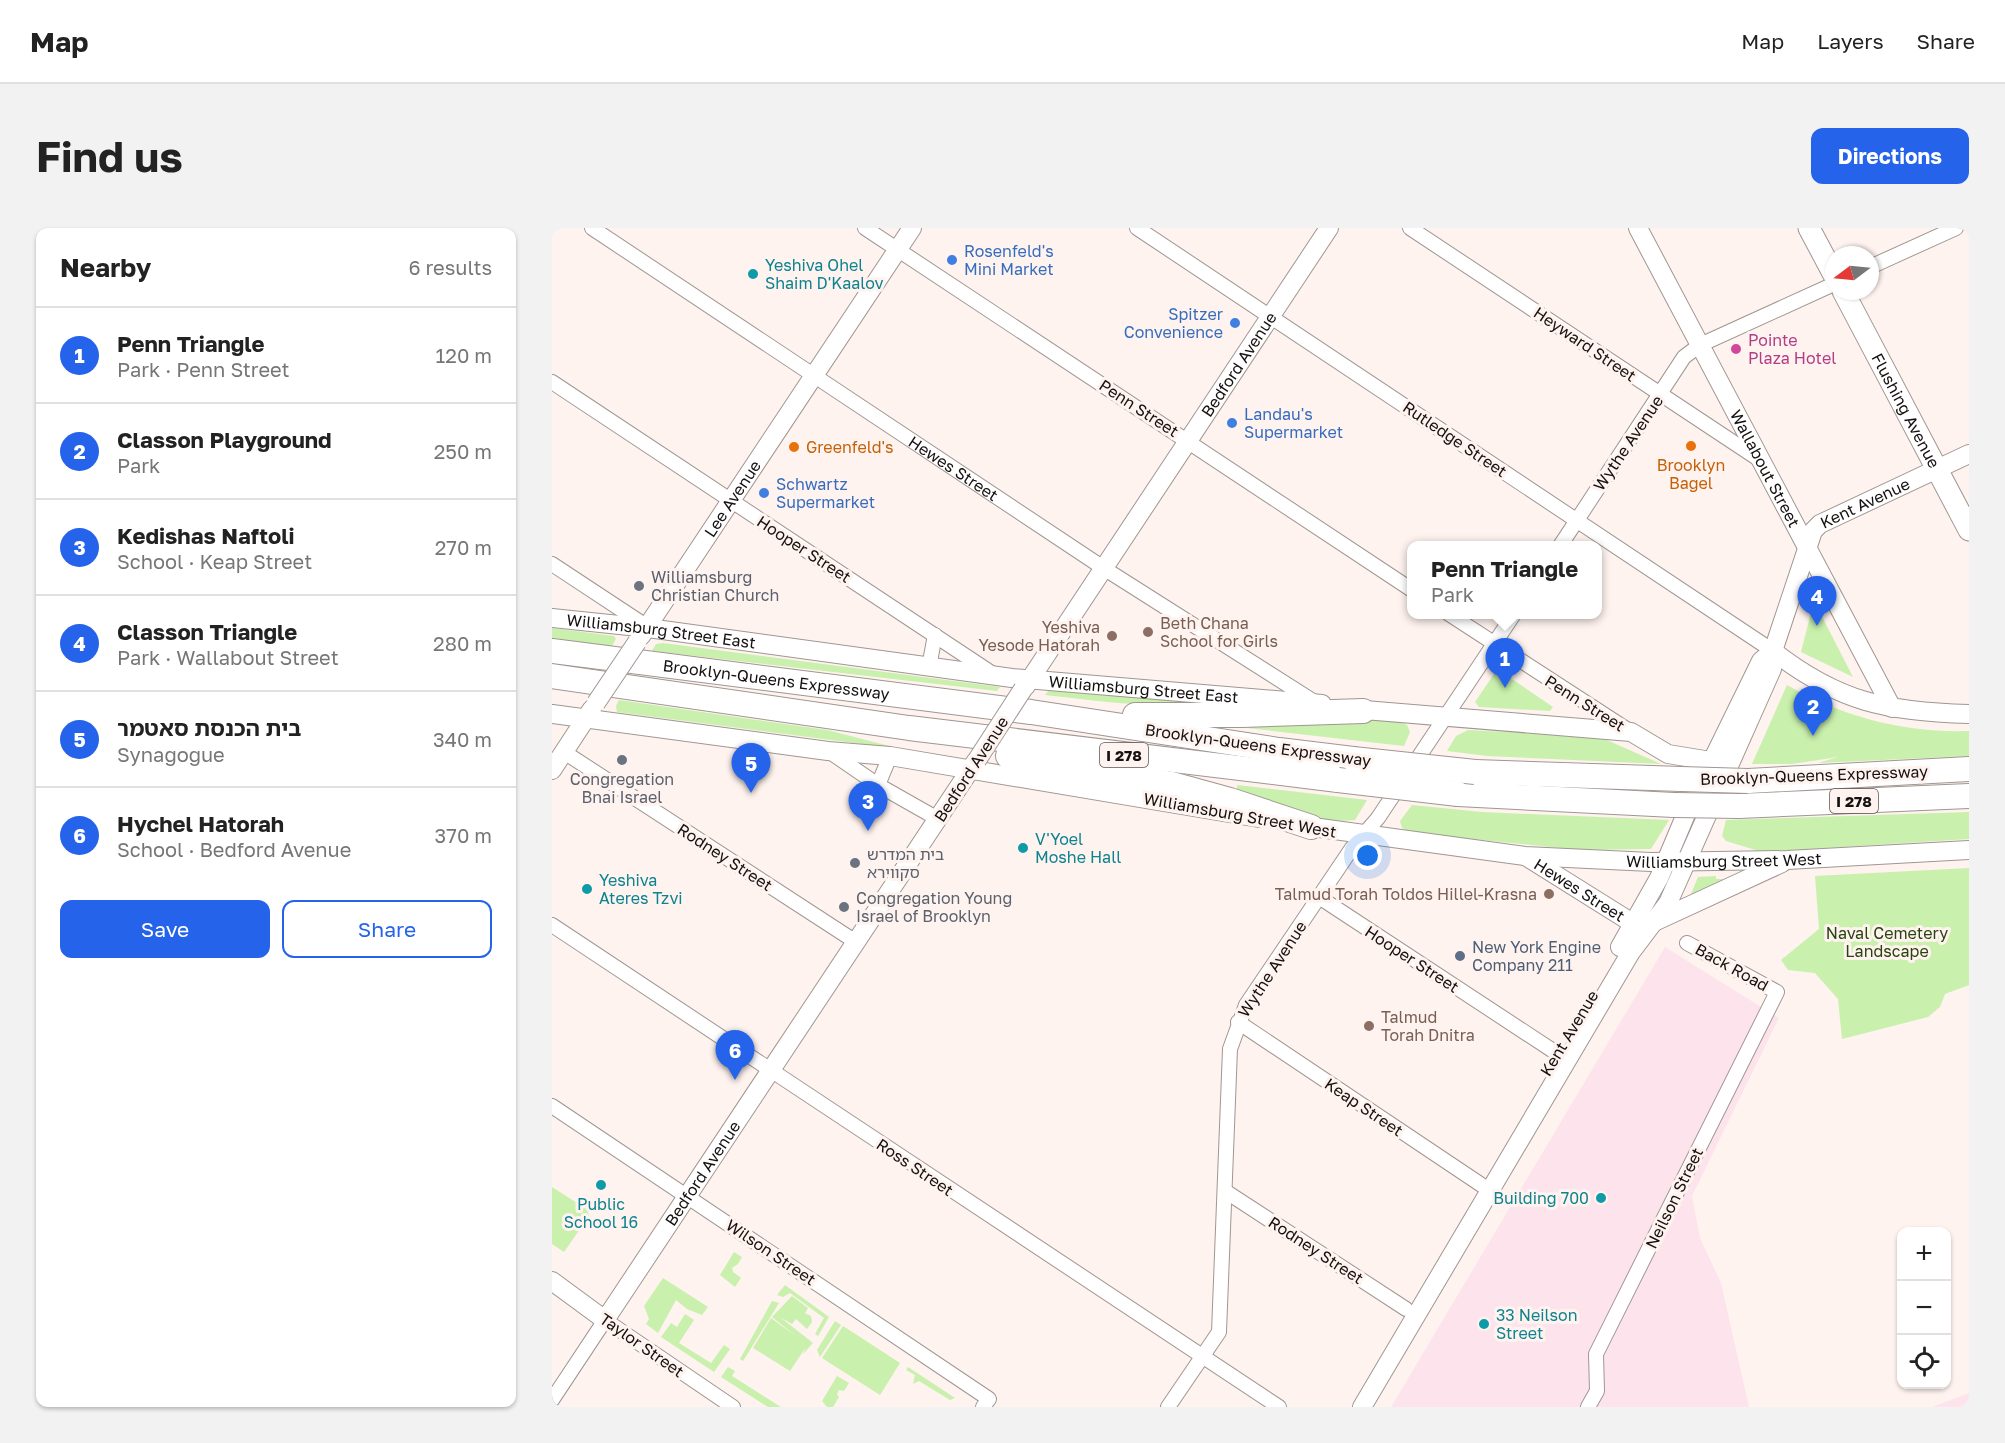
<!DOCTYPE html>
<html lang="en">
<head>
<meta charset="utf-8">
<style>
  body { margin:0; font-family:"Golos Text","Noto Sans Hebrew",sans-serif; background:#f2f2f2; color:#222 }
  .controls { position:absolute; right:18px; bottom:18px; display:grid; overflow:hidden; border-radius:12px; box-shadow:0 2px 4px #0004 }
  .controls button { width:54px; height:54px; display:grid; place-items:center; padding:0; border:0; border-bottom:2px solid #e0e0e0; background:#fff; color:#222; font:30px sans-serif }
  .compass { position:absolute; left:1273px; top:18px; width:54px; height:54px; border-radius:50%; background:#fff; box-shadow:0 2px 4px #0004; rotate:254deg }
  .you { position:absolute; left:816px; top:628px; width:21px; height:21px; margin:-15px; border:4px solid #fff; border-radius:50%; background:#1a73e8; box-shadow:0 0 0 9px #1a73e833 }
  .badge { display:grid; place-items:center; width:39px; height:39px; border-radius:50%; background:#2563eb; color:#fff; font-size:20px; font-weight:700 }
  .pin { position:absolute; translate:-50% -50px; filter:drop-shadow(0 2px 3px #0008) }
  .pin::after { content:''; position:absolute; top:32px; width:21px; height:18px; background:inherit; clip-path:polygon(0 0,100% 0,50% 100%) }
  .popup { position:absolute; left:855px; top:313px; width:195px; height:78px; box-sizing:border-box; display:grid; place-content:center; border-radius:12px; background:#fff; filter:drop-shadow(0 2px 4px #0005); font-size:20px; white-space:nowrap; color:#767676 }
  .popup b { font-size:22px; color:#222 }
  .popup::after { content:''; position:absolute; left:50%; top:100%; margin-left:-12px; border:12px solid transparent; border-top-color:#fff }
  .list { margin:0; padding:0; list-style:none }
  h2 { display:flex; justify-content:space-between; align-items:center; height:78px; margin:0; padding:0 24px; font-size:26px }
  h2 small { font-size:20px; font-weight:400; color:#767676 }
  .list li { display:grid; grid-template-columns:39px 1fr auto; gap:18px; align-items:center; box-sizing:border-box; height:96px; padding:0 24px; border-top:2px solid #e0e0e0 }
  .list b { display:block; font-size:22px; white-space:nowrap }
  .list p { margin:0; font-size:20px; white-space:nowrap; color:#767676 }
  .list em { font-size:20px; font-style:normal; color:#767676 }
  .actions { display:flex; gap:12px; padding:18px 24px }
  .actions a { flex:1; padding:14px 0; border:2px solid #2563eb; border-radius:12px; text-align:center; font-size:21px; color:#2563eb }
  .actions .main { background:#2563eb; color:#fff }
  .icon { flex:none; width:33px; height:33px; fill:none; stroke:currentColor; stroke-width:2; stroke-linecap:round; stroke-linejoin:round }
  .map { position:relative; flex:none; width:1417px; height:1179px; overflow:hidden; border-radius:12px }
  header { display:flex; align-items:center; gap:36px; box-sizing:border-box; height:84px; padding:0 30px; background:#fff; border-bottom:2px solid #e0e0e0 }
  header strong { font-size:28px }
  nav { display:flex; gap:33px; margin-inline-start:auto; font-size:21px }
  .intro { display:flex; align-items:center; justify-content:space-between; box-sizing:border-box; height:144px; padding:0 36px }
  h1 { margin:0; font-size:42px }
  .button { padding:15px 27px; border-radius:12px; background:#2563eb; color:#fff; font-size:21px; font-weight:700 }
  main { display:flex; gap:36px; padding:0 36px }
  aside { flex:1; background:#fff; border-radius:12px; box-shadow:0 2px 4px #0004 }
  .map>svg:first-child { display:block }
</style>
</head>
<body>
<header>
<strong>Map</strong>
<nav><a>Map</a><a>Layers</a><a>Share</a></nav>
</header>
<div class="intro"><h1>Find us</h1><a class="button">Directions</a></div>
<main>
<aside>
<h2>Nearby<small>6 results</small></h2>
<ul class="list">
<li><span class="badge">1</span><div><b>Penn Triangle</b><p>Park · Penn Street</p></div><em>120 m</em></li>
<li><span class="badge">2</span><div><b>Classon Playground</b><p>Park</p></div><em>250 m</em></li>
<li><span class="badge">3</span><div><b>Kedishas Naftoli</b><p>School · Keap Street</p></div><em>270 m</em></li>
<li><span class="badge">4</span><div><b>Classon Triangle</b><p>Park · Wallabout Street</p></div><em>280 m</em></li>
<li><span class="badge">5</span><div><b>בית הכנסת סאטמר</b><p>Synagogue</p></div><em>340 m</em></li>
<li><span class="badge">6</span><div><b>Hychel Hatorah</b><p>School · Bedford Avenue</p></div><em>370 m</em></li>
</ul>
<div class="actions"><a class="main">Save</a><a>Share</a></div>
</aside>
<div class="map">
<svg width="1417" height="1179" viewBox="0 0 1417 1179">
  <rect width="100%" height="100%" fill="#fef3ef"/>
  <g fill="#fde4ec">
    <path d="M1113,719L1227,790L1140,968L1148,1010L1169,1055L1197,1179H839Z"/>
    <path d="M1417,1165V1179H1380Z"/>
  </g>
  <g fill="#c9f0ad">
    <path d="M1262,373L1301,449L1249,424Z"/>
    <path d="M0,400L62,408L64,411L60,418L0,410Z"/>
    <path d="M111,415L448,459L445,463L100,423L104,416Z"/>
    <path d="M942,446L954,447L1001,479L998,483L927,479L923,474Z"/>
    <path d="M1235,457C1291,489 1352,505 1417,503V528L1266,535L1286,529L1240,536H1200Z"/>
    <path d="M497,462L669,477C610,481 552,474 493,467Z"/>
    <path d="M67,472L275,502L349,521L65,484L64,478Z"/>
    <path d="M784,491L845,493L855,497L858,504L852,518L695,500L693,497Z"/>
    <path d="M916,502L1048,509L1109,536L935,528L895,523L904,508Z"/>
    <path d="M685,557L815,572L803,592C764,597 721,574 685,561Z"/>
    <path d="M860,577L930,584L1117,592L1099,621L1028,622L861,605L850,600L848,593Z"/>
    <path d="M1417,584V611L1210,624L1174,613L1170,608L1174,592Z"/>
    <path d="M1417,640V757L1393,766L1388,779L1376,789L1290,811L1286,771L1263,745L1236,742L1229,732L1267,701L1263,648Z"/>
    <path d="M1164,648V651H1176L1177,648H1190L1141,670L1139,666L1146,649Z"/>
    <path d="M0,959L36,982L37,988L12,1024L0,1016Z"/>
    <path d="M182,1024L190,1029L186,1036L180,1040L181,1044L189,1050L183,1059L168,1047Z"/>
    <path d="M111,1050L156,1079L150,1087L135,1081L124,1072L106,1105L94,1096L97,1091L92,1078Z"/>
    <path d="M233,1057L277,1089L266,1108L263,1106L272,1090L238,1065L231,1069L225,1067Z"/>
    <path d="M240,1068L256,1080L253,1085L259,1088L260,1094L255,1101L244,1091L240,1096L228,1089L261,1115L251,1126L254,1119L238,1143L201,1120L219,1090L245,1109L220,1089Z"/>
    <path d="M220,1073L227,1075L191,1133L188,1131Z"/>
    <path d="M133,1086L142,1092L127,1115L159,1135L172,1117L178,1121L162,1144L109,1109L119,1095L125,1099Z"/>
    <path d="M283,1093L289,1097L268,1129L265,1122Z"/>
    <path d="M291,1098L348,1135L328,1167L270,1130Z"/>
    <path d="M176,1139L183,1143L180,1148L229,1179H216L169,1149Z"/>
    <path d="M356,1139L403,1170L398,1172L367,1153L361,1156L363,1147L354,1142Z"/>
    <path d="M285,1148L297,1155L292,1163L287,1162L285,1166L287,1169L281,1179H275L270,1173Z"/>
  </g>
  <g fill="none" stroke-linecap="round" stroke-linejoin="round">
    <g stroke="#a09692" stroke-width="16">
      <g id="minor">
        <path id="s1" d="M40,0L553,341L764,475"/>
        <path d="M313,0L860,362"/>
        <path d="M585,0L1221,423"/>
        <path d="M858,0L1208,232"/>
        <path d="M1318,39L1404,0"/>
        <path d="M0,154L441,446"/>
        <path d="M1008,318L1132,129L1148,117L1282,56"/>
        <path d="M0,336L94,398"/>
        <path d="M897,386L1079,504"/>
        <path d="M377,439L383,407"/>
        <path d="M12,524L304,714"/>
        <path d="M278,524L326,557L386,591"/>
        <path d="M326,557L338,528"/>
        <path d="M767,669L1015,832"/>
        <path d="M0,697L727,1179"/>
        <path d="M686,794L937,962"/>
        <path d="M0,878L437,1171L431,1179"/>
        <path d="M673,963L854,1081"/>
        <path d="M0,1172L53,1092L181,1179"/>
        <path d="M616,1179L667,1104L678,821L694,777L800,620L826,590L962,386"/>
        <path d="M1036,1179L1045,1163L1044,1126L1225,764L1135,715"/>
      </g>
    </g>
    <g stroke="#a09692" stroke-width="20">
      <g id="secondary">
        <path id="s2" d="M1086,0L1340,480"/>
        <path id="s3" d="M0,390L96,400L460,450L770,476"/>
        <path id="s4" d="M89,408L360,0"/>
        <path d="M1221,423C1286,474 1336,484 1417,486"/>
        <path id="s5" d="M473,459L777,0"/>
        <path d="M800,481L1079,504L1116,526L1177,536"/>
        <path d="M0,486L276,523L338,528L707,590"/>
        <path d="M0,542L40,481"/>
        <path id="s6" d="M746,597L973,628L1099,634L1235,632L1417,622"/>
        <path id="s7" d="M975,629L1082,696"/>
        <path d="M1102,694L1230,635"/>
        <path d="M1068,719L1107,650L1134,586L1209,433L1221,423"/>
        <path id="s8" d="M0,1053L53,1092L424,533"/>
        <path id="s9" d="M810,1179L1079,724L1116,675L1220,441L1221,423L1261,303L1268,296L1417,226"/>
      </g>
    </g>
    <g stroke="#a09692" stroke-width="23">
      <g id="primary">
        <path d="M1257,0L1282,47"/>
        <path id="s10" d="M1291,63L1417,302"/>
      </g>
    </g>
    <g stroke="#a09692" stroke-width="26">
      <g id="motorway">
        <path id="s11" d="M0,423L479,484L727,522L801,531"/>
        <path d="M0,448L357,500L786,552"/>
        <path d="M583,487H690L811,483"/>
        <path d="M456,528L620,556L678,572L759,599"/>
        <path d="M923,544L1129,551"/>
        <path d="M1196,553L1417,541"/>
        <path d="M906,566L1122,577"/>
        <path d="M1187,578L1417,568"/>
      </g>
    </g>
    <use href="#minor" stroke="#fff" stroke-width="14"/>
    <use href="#secondary" stroke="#fff" stroke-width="18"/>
    <use href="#primary" stroke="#fff" stroke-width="21"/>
    <use href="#motorway" stroke="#fff" stroke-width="24"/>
    <g stroke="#a09692" stroke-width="20" stroke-linecap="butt">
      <g id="secondary-bridge">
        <path d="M44,475L85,414"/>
        <path d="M425,532L471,461"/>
      </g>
    </g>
    <g stroke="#a09692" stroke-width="26" stroke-linecap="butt">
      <g id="motorway-bridge">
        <path d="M801,531L923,544"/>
        <path d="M1129,551L1196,553"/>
        <path d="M786,552L906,566"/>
        <path d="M1122,577L1187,578"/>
      </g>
    </g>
    <use href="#secondary-bridge" stroke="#fff" stroke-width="18"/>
    <use href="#motorway-bridge" stroke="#fff" stroke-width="24"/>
  </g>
  <g fill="#3f7fe0" stroke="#fef3ef" stroke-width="2">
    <circle cx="400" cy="32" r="6"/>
    <circle cx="683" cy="95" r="6"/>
    <circle cx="680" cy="195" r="6"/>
    <circle cx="212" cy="265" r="6"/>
  </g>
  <g fill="#0f9aa8" stroke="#fef3ef" stroke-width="2">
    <circle cx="201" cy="46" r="6"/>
    <circle cx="471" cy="620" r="6"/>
    <circle cx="35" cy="661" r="6"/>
    <circle cx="49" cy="957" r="6"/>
    <circle cx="1049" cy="970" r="6"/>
    <circle cx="932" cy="1096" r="6"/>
  </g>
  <circle fill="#d1479c" stroke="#fef3ef" stroke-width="2" cx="1184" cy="121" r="6"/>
  <g fill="#e8710a" stroke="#fef3ef" stroke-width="2">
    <circle cx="1139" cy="218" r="6"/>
    <circle cx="242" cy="219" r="6"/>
  </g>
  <g fill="#6b7280" stroke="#fef3ef" stroke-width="2">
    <circle cx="87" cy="358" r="6"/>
    <circle cx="70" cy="532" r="6"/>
    <circle cx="303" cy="635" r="6"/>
    <circle cx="292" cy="679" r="6"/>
  </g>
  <g fill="#8d6e63" stroke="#fef3ef" stroke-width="2">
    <circle cx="596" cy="404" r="6"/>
    <circle cx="560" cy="408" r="6"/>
    <circle cx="997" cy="666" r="6"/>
    <circle cx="817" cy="798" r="6"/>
  </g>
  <circle fill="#5c6f8a" stroke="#fef3ef" stroke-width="2" cx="908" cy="728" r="6"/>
  <g text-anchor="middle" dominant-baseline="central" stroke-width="6" stroke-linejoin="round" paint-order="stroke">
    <g fill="#fef3ef" stroke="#5b5553" stroke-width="1.5">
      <rect x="548" y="515" width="48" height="24" rx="4.5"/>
      <rect x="1278" y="561" width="48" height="24" rx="4.5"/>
    </g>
    <g font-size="15" font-weight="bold" fill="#151110">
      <text x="572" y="527">I 278</text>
      <text x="1302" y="573">I 278</text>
    </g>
    <g font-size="16" fill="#366cbe" stroke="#fef3ef" text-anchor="start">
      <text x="412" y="23">Rosenfeld's<tspan x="412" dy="18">Mini Market</tspan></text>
      <text x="671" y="86" text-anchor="end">Spitzer<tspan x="671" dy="18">Convenience</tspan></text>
      <text x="692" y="186">Landau's<tspan x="692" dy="18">Supermarket</tspan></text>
      <text x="224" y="256">Schwartz<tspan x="224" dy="18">Supermarket</tspan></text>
    </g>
    <g font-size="16" fill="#0d838f" stroke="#fef3ef" text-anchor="start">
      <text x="213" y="37">Yeshiva Ohel<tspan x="213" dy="18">Shaim D'Kaalov</tspan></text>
      <text x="483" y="611">V'Yoel<tspan x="483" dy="18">Moshe Hall</tspan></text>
      <text x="47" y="652">Yeshiva<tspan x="47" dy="18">Ateres Tzvi</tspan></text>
      <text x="1037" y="970" text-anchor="end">Building 700</text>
      <text x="49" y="976" text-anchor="middle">Public<tspan x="49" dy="18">School 16</tspan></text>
      <text x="944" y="1087">33 Neilson<tspan x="944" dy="18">Street</tspan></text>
    </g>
    <g font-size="16" fill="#b23c85" stroke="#fef3ef" text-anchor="start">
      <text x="1196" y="112">Pointe<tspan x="1196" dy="18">Plaza Hotel</tspan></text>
    </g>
    <g font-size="16" fill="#151110" stroke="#fef3ef">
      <text transform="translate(1033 116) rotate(34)">Heyward Street</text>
      <text stroke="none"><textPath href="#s5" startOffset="387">Bedford Avenue</textPath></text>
      <text transform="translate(587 180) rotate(33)">Penn Street</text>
      <text stroke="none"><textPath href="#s10" startOffset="135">Flushing Avenue</textPath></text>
      <text transform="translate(903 211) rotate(34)">Rutledge Street</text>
      <text transform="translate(1076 215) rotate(-56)">Wythe Avenue</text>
      <text stroke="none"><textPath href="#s1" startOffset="434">Hewes Street</textPath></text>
      <text stroke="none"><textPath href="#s2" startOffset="272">Wallabout Street</textPath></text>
      <text stroke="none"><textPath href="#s4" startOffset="165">Lee Avenue</textPath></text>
      <text stroke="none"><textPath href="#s9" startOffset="1050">Kent Avenue</textPath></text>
      <text transform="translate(252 321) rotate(33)">Hooper Street</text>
      <text stroke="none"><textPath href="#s3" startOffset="110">Williamsburg Street East</textPath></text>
      <text stroke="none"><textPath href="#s11" startOffset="226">Brooklyn-Queens Expressway</textPath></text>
      <text stroke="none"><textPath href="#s3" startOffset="596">Williamsburg Street East</textPath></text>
      <text transform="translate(1033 475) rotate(32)">Penn Street</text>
      <text transform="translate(706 517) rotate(8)">Brooklyn-Queens Expressway</text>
      <text transform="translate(419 541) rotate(-57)">Bedford Avenue</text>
      <text transform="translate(1262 547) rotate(-2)">Brooklyn-Queens Expressway</text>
      <text transform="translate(688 587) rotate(10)">Williamsburg Street West</text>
      <text transform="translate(173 629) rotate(33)">Rodney Street</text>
      <text stroke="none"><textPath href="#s6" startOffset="428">Williamsburg Street West</textPath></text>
      <text stroke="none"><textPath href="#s7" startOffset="62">Hewes Street</textPath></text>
      <text transform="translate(860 731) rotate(33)">Hooper Street</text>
      <text transform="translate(1180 739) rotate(29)">Back Road</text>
      <text transform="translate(720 741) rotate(-57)">Wythe Avenue</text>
      <text transform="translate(1017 805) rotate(-59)">Kent Avenue</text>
      <text transform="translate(812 879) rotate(34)">Keap Street</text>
      <text transform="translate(363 939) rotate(34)">Ross Street</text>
      <text stroke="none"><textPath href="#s8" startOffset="242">Bedford Avenue</textPath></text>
      <text transform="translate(1122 970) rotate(-64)">Neilson Street</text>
      <text transform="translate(764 1022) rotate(33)">Rodney Street</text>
      <text transform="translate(219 1024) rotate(34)">Wilson Street</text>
      <text transform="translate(90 1117) rotate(35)">Taylor Street</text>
    </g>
    <g font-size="16" fill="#c56008" stroke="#fef3ef" text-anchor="start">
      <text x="254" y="219">Greenfeld's</text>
      <text x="1139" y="237" text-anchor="middle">Brooklyn<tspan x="1139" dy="18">Bagel</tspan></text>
    </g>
    <g font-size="16" fill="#5b616d" stroke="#fef3ef" text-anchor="start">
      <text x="99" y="349">Williamsburg<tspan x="99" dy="18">Christian Church</tspan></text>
      <text x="70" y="551" text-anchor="middle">Congregation<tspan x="70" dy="18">Bnai Israel</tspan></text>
      <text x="315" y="626">בית המדרש<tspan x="315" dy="18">סקווירא</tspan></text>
      <text x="304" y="670">Congregation Young<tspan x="304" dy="18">Israel of Brooklyn</tspan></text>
    </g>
    <g font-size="16" fill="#785e54" stroke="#fef3ef" text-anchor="start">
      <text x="608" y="395">Beth Chana<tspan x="608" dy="18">School for Girls</tspan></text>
      <text x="548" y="399" text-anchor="end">Yeshiva<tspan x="548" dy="18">Yesode Hatorah</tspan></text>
      <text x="985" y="666" text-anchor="end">Talmud Torah Toldos Hillel-Krasna</text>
      <text x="829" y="789">Talmud<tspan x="829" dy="18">Torah Dnitra</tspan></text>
    </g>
    <g font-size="16" fill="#28430f" stroke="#fef3ef">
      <text x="1335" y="705">Naval Cemetery<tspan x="1335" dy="18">Landscape</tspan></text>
    </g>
    <g font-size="16" fill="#4e5e75" stroke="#fef3ef" text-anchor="start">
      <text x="920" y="719">New York Engine<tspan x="920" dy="18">Company 211</tspan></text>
    </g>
  </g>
</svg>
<div class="controls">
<button>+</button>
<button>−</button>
<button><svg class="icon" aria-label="locate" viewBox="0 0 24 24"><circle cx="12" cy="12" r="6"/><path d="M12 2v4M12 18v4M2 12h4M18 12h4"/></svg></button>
</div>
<svg class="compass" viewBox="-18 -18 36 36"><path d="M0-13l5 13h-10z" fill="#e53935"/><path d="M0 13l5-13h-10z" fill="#767676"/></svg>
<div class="you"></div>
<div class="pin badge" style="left:953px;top:460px">1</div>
<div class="popup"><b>Penn Triangle</b>Park</div>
<div class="pin badge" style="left:1261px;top:508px">2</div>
<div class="pin badge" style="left:316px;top:603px">3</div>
<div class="pin badge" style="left:1265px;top:398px">4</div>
<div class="pin badge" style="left:199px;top:565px">5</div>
<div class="pin badge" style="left:183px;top:852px">6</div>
</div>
</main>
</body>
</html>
